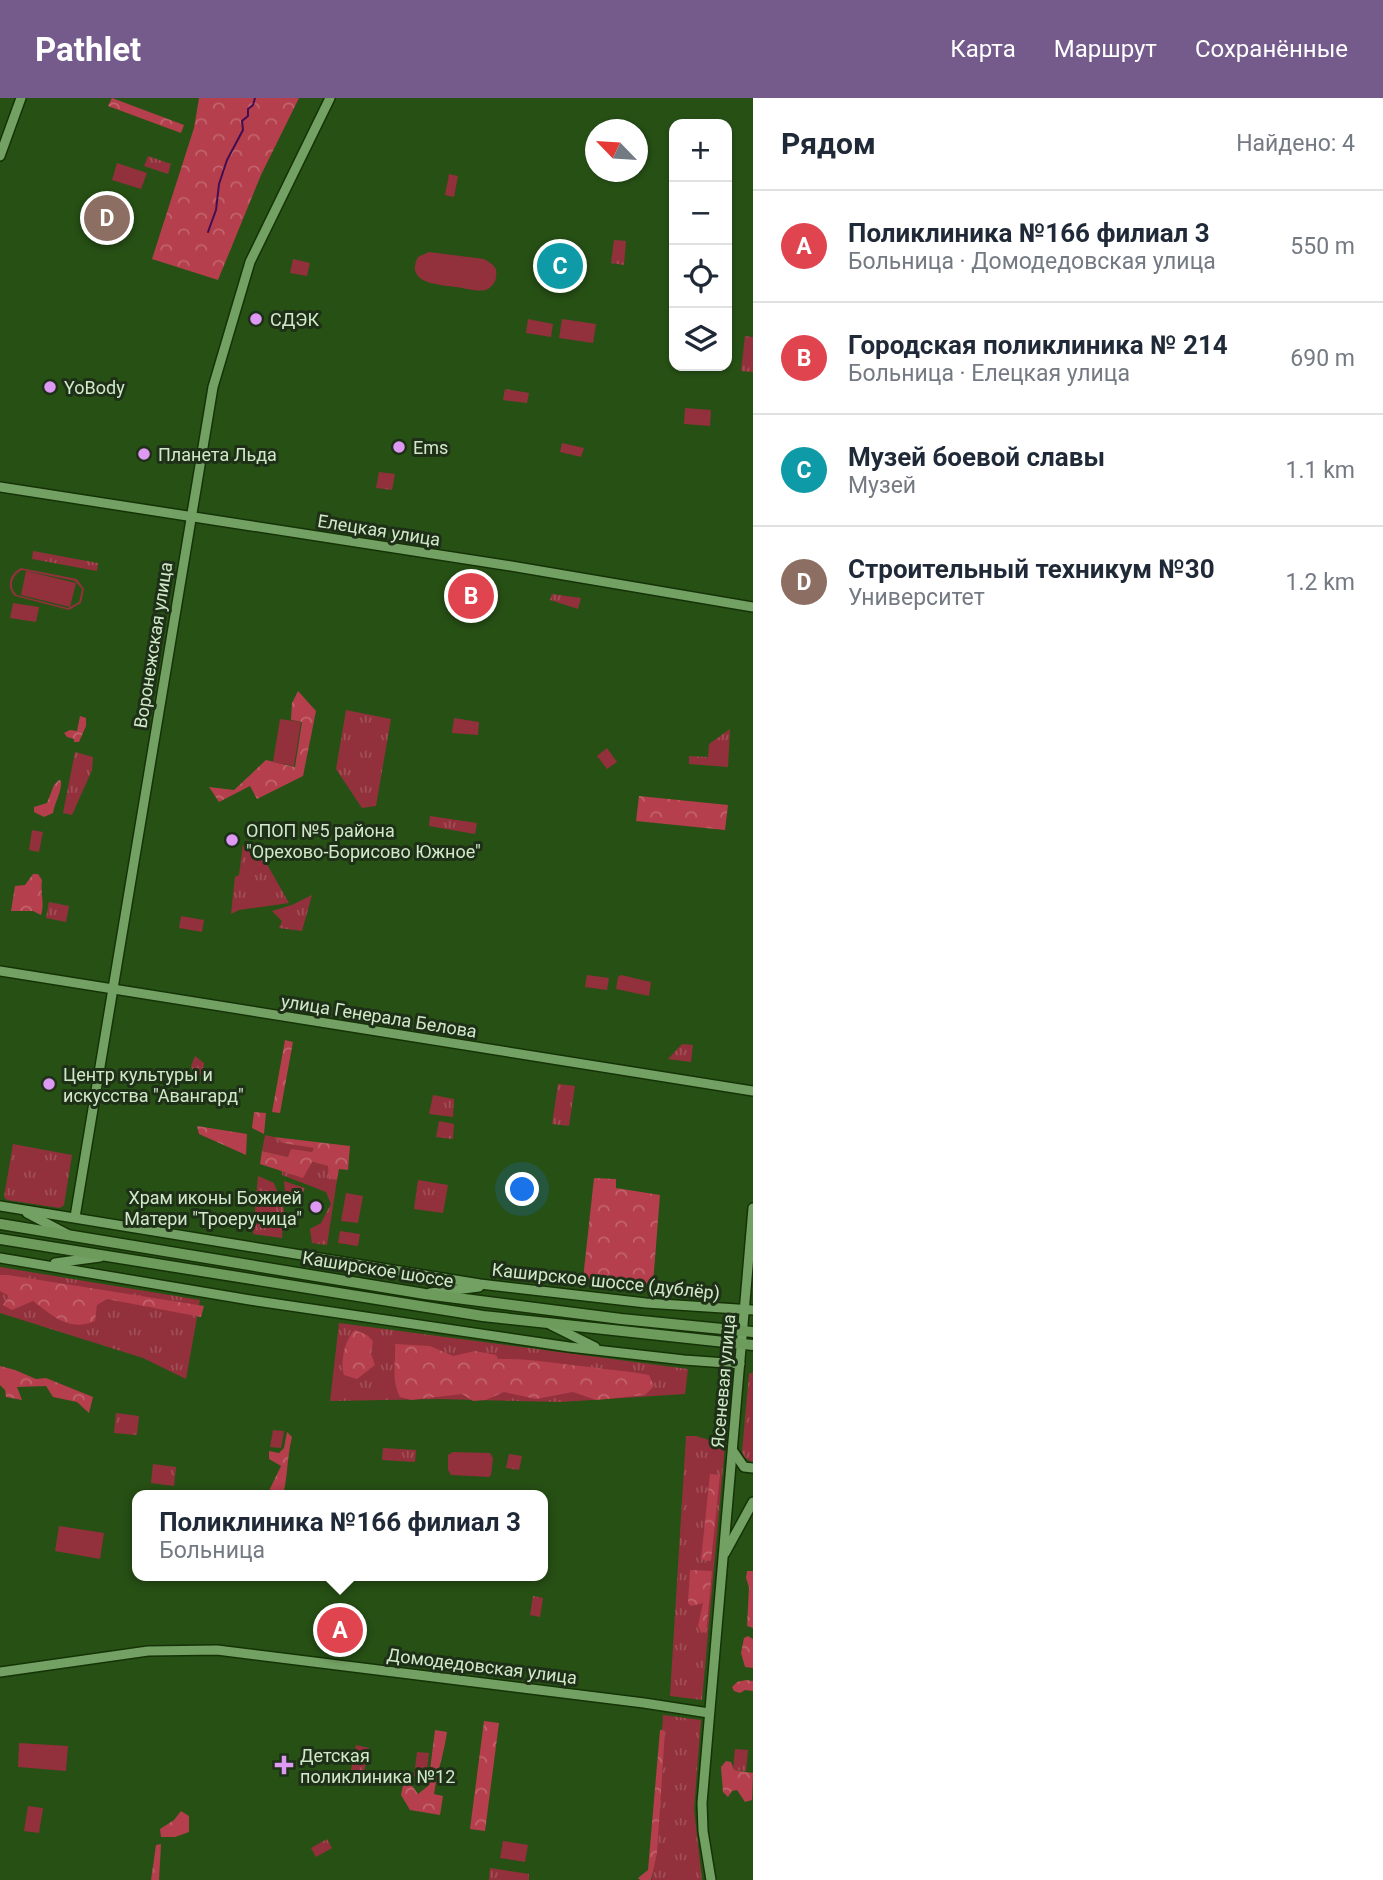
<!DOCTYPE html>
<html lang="ru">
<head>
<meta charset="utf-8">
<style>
  body { margin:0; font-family:Roboto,sans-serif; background:#f2f2f3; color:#1f2937 }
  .controls { position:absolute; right:21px; top:21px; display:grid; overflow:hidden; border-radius:14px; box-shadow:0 2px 5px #0004 }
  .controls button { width:63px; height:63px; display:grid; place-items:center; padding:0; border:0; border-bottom:2px solid #e0e1e3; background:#fff; color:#1f2937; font:35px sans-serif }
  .compass { position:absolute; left:585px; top:21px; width:63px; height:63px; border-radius:50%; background:#fff; box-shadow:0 2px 5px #0004; rotate:295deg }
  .you { position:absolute; left:523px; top:1092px; width:24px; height:24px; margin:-18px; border:5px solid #fff; border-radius:50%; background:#1a73e8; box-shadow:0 0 0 10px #1a73e833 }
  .badge { display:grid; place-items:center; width:46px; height:46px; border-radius:50%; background:#745b8c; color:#fff; font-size:23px; font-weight:700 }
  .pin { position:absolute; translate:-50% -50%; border:4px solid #fff; box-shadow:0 2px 7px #0006 }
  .popup { position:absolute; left:132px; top:1392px; width:416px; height:91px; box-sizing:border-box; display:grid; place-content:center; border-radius:14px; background:#fff; filter:drop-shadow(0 2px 5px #0005); font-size:23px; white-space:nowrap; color:#747a83 }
  .popup b { font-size:26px; color:#1f2937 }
  .popup::after { content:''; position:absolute; left:50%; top:100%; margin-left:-14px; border:14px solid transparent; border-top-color:#fff }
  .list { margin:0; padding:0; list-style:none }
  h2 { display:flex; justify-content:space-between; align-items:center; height:91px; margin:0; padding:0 28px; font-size:30px }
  h2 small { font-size:23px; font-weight:400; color:#747a83 }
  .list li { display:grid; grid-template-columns:46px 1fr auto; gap:21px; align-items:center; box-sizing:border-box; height:112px; padding:0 28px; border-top:2px solid #e0e1e3 }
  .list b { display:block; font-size:26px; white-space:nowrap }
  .list p { margin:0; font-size:23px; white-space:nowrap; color:#747a83 }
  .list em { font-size:23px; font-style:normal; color:#747a83 }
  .icon { flex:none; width:38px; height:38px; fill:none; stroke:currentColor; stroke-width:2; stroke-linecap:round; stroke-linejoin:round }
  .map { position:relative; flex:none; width:753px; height:1782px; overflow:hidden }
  header { display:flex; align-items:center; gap:42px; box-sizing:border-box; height:98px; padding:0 35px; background:#745b8c; color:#fff }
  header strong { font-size:33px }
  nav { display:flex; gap:38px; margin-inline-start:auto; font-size:24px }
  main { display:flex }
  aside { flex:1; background:#fff }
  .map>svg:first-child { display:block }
</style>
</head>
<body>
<header>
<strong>Pathlet</strong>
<nav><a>Карта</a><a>Маршрут</a><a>Сохранённые</a></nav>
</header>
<main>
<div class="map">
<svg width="753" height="1782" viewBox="0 0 753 1782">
  <defs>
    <pattern id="grass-tufts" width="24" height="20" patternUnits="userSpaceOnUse" patternTransform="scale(1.75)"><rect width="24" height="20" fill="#92313b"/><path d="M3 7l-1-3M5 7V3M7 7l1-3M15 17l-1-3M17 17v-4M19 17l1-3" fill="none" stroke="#a04f56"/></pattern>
    <pattern id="forest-crowns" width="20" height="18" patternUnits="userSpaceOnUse" patternTransform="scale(1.75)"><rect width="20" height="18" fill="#b53f4c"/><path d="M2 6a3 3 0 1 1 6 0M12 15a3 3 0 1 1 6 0" fill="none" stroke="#c1646d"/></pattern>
  </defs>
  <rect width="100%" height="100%" fill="#275015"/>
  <g fill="url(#grass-tufts)">
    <path d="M148,58L171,66L168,76L144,68Z"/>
    <path d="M614,142L626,143L624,167L611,165Z"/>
    <path d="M293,161L310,165L307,178L290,175Z"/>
    <path d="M745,238L753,239V274L741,273Z"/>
    <path d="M505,291L529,295L527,305L503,302Z"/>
    <path d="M379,374L395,376L392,392L376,390Z"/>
    <path d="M33,453L98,465L97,473L32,461Z"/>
    <path d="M552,496L581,500L578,511L550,502Z"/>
    <path d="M346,612L391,621L376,708L362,710L336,671Z"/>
    <path d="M730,631L728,669L689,666V658L708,659L709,646Z"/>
    <path d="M75,654L93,659L92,672L72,717L63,715Z"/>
    <path d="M430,718L477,725L475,736L429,728Z"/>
    <path d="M243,747L264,761L289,805L239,812L231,816L235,779L239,777Z"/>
    <path d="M312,797L302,833L279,830L282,823L272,813L292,807Z"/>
    <path d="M49,804L69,808L66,824L46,820Z"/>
    <path d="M682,946L693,947L691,964L668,961Z"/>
    <path d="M195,958L204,965L203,978L193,974L191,968Z"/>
    <path d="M558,986L575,988L569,1028L552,1026Z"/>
    <path d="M433,997L454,1001L453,1019L429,1016Z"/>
    <path d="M439,1023L454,1026L453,1041L436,1039Z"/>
    <path d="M265,1037L274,1039L283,1045L315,1049L312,1054L288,1059L262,1053Z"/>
    <path d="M13,1046L72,1057L64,1107L60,1110L7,1102L4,1099Z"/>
    <path d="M311,1064L329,1068V1081L337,1082L327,1147L312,1145L310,1131L321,1125L331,1106L326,1094L282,1077V1073L303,1079Z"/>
    <path d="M258,1078L274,1085L284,1112L282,1140L253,1136Z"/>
    <path d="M418,1082L448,1087L443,1115L414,1111Z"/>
    <path d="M284,1083L305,1090L298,1105L285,1095Z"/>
    <path d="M0,1169L200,1202L186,1281L143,1260L0,1215Z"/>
    <path d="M339,1225L688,1271L685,1296L561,1304L438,1301L330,1303Z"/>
    <path d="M753,1274V1363L752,1364L745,1360L742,1354L749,1276Z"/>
    <path d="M116,1315L139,1318L137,1337L114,1335Z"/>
    <path d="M273,1332L284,1333L281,1350L270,1349Z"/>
    <path d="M686,1338H696L725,1347L702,1602L670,1598Z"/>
    <path d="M383,1350L416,1352L415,1364L382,1362Z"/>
    <path d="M509,1356L522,1358L519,1372L506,1370Z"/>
    <path d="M153,1366L176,1369L174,1388L151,1385Z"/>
    <path d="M533,1498L543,1500L540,1519L530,1517Z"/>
    <path d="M663,1617L701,1622L694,1711L702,1782H652Z"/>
    <path d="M356,1647L369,1650L364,1674L351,1672Z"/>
    <path d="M735,1651L748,1652L746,1673L733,1672Z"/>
    <path d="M327,1741L332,1750L316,1759L311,1750Z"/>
    <path d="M490,1770L529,1776V1782H489Z"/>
  </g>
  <g fill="url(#forest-crowns)">
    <path d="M112,0L184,27L181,35L108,8Z"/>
    <path d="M199,0H299L261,77L218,182L152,161L194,30Z"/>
    <path d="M298,593L316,613L303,678L257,701L250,688L219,704L209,689L234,692L266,662L295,669L302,624L291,622L292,605Z"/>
    <path d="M80,618L86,620V628L79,644H74V641L67,639L64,635L70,632L77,633Z"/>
    <path d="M59,682L61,683C62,694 55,703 53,715L44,719L34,714V709L47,705L54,687Z"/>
    <path d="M639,698L728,707L725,732L636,723Z"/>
    <path d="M33,776H38L42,782C40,794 45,806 41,817L33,813H11L15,788L25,787Z"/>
    <path d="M285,942L293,944L280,1015L272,1014Z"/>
    <path d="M254,1014L266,1015L264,1036L252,1030Z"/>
    <path d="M197,1028L247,1036L246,1057L199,1036Z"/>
    <path d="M274,1039L350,1048L348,1072L339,1071L337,1082L329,1081L328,1068L312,1064L303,1080L260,1066L262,1053L288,1059L291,1051L312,1054L314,1050L283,1045Z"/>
    <path d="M594,1080L616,1081V1090L660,1097L653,1186L583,1181Z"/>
    <path d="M0,1177H8L204,1208L201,1219L107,1201L97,1207L95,1223C69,1234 53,1218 33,1203L12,1212L3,1207L9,1198L0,1193Z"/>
    <path d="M355,1232L367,1237L373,1243L371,1256L375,1267L357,1281L344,1277C340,1263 345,1241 355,1232Z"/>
    <path d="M395,1246L430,1248L453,1258L475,1253L496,1257L498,1261C529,1260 559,1266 590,1269C610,1272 629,1273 649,1277L654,1288L645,1297L596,1302L573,1294L536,1301L504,1294L486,1302L473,1303L462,1296L411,1302L400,1299C391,1282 396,1265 395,1246Z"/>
    <path d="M0,1268L15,1272L36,1281L46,1280L93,1299L89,1315L77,1304L53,1299L46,1288L17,1289L22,1302L6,1299L5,1292L0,1287Z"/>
    <path d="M287,1334L292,1339C287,1358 288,1378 283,1397H267L281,1368L269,1361V1353L279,1355L284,1350Z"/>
    <path d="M710,1376L720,1377L711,1463L701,1462Z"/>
    <path d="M690,1472L712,1473L707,1526L705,1534H701L698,1528L703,1505L691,1508L688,1505Z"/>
    <path d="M747,1473H753V1530L747,1528L749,1489L746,1480Z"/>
    <path d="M748,1538L753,1541V1570L745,1569L741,1555L744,1540Z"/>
    <path d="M746,1582L753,1583V1593L745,1592L740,1595L734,1593L732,1589L737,1584Z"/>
    <path d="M484,1623L499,1625L485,1733L470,1731Z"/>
    <path d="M435,1632L447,1634C444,1656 437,1674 434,1696L443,1698L440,1717L410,1712L401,1697L405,1678L418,1696L428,1688Z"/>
    <path d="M660,1632L665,1633L657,1755L651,1782H640L638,1780L648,1772Z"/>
    <path d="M726,1663L731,1664L734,1672L753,1675L752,1702L745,1704L737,1692L732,1693L728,1699L723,1694L721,1669Z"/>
    <path d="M181,1713L189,1718V1734L175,1739H161L160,1731L174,1722Z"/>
    <path d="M161,1746L159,1782H151L156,1747Z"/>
  </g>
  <g fill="#92313b" fill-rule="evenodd">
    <path d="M117,65L147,75L141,91L112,82Z"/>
    <path d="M449,76L458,78L454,99L445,97Z"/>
    <path d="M429,154L484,161L492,166L496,171C497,179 496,186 488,191C479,195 465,190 456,189C439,187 404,185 418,159Z"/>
    <path d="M528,221L553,226L551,239L526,235Z"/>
    <path d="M562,221L596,226L593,245L559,240Z"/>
    <path d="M685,310L711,312L710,328L684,326Z"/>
    <path d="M562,345L584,350L581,359L560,354Z"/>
    <path d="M21,470L77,481L84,491L81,505L69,512L15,498C6,489 9,476 21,470ZM22,472L75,483L82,491L79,504L68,510L17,497C8,489 12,477 22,472Z"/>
    <path d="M26,473L76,485L70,509L21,497Z"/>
    <path d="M13,505L39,509L36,524L10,520Z"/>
    <path d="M454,620L479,624L478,637L452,635Z"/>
    <path d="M280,621L301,624L294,668L273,664Z"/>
    <path d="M607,650L617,664L607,671L597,658Z"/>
    <path d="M32,732L43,734L39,754L29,752Z"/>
    <path d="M181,818L204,822L202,834L179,830Z"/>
    <path d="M587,877L609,880L607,892L585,889Z"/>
    <path d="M621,877L651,884L649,898L616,891L618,879Z"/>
    <path d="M346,1095L363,1098L358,1125L341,1123Z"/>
    <path d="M340,1133L360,1136L358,1148L338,1145Z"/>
    <path d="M453,1354L490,1355L493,1360L491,1377L489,1379L451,1377L448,1372V1357Z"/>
    <path d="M59,1428L104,1435L100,1461L55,1453Z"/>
    <path d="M19,1645L68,1648L66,1673L18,1669Z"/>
    <path d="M417,1654L429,1655L426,1680L414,1678Z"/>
    <path d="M28,1708L43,1710L39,1735L24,1733Z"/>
    <path d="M503,1743L528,1747L525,1764L500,1760Z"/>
  </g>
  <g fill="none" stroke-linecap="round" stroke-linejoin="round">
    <path stroke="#430d52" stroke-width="2" d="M208,134L216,112L219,86L227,62L243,32L242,23L248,18V11L253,7L255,0"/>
    <g stroke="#153306" stroke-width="12">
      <g id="secondary">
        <path d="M0,58L21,0"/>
        <path d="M0,389L511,468L753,509"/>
        <path d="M0,873L753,993"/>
        <path d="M0,1108L480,1186L646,1205L753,1212"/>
        <path d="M27,1115L67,1136"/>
        <path d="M75,1119L213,289L250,164L330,0"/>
        <path d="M0,1160L250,1202L569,1249L684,1262L740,1266"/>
        <path d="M55,1165L100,1159"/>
        <path d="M430,1195L479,1189"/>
        <path d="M551,1227L595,1249"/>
        <path d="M733,1353L744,1369L753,1370"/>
        <path d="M725,1455L753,1404"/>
        <path d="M0,1574L148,1553L217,1552L644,1605L709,1615"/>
        <path d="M711,1782L703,1733L702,1705L753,1110"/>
      </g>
    </g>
    <g stroke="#153306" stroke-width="13">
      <g id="primary">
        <path d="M0,1126L425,1196L621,1221L753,1234"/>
        <path d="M0,1141L483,1218L753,1247"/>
      </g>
    </g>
    <use href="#secondary" stroke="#73a063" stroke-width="9"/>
    <use href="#primary" stroke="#6d9b5c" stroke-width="10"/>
  </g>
  <g fill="#dd99f3" stroke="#1e3017" stroke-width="2.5">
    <circle cx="256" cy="221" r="7"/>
    <circle cx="50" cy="289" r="7"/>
    <circle cx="399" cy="349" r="7"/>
    <circle cx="144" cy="356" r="7"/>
    <circle cx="232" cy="742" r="7"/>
    <circle cx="49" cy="986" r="7"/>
    <circle cx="316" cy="1109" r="7"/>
    <path d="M280.5 1656.5h7v7h7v7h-7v7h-7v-7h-7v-7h7z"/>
  </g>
  <g text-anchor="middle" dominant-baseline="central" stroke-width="6" stroke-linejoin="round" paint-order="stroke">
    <g font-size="18" fill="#d1e9c9" stroke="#1e3017" text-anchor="start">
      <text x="270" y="221">СДЭК</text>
      <text x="64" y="289">YoBody</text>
      <text x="413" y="349">Ems</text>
      <text x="158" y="356">Планета Льда</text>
      <text x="246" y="732">ОПОП №5 района<tspan x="246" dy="21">"Орехово-Борисово Южное"</tspan></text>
      <text x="63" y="976">Центр культуры и<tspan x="63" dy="21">искусства "Авангард"</tspan></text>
      <text x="302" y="1099" text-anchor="end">Храм иконы Божией<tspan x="302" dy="21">Матери "Троeручица"</tspan></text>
      <text x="300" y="1657">Детская<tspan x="300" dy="21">поликлиника №12</tspan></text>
    </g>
    <g font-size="18" fill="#d1e9c9" stroke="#1e3017">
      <text transform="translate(379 432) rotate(9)">Елецкая улица</text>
      <text transform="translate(153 547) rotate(-81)">Воронежская улица</text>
      <text transform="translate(379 918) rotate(9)">улица Генерала Белова</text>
      <text transform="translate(378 1171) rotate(9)">Каширское шоссе</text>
      <text transform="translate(606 1183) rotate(6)">Каширское шоссе (дублёр)</text>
      <text transform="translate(723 1283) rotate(-85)">Ясеневая улица</text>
      <text transform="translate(482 1568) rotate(7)">Домодедовская улица</text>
    </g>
  </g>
</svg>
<div class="controls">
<button>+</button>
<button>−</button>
<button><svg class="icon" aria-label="locate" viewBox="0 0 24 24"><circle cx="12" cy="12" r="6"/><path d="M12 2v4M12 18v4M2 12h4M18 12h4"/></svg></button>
<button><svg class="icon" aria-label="layers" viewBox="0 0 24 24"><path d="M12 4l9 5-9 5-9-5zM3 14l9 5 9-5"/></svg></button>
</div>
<svg class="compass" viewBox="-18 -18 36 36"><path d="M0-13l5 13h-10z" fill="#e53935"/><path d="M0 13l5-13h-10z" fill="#747a83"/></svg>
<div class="you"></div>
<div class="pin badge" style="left:340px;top:1532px;background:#e0444e">A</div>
<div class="popup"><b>Поликлиника №166 филиал 3</b>Больница</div>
<div class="pin badge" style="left:471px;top:498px;background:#e0444e">B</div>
<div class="pin badge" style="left:560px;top:168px;background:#0f9aa8">C</div>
<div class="pin badge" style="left:107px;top:120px;background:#8d6e63">D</div>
</div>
<aside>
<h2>Рядом<small>Найдено: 4</small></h2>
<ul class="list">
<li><span class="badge" style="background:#e0444e">A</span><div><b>Поликлиника №166 филиал 3</b><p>Больница · Домодедовская улица</p></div><em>550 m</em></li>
<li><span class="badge" style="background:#e0444e">B</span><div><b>Городская поликлиника № 214</b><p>Больница · Елецкая улица</p></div><em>690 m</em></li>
<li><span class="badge" style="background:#0f9aa8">C</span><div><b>Музей боевой славы</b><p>Музей</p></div><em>1.1 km</em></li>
<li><span class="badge" style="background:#8d6e63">D</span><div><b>Строительный техникум №30</b><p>Университет</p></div><em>1.2 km</em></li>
</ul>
</aside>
</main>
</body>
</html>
